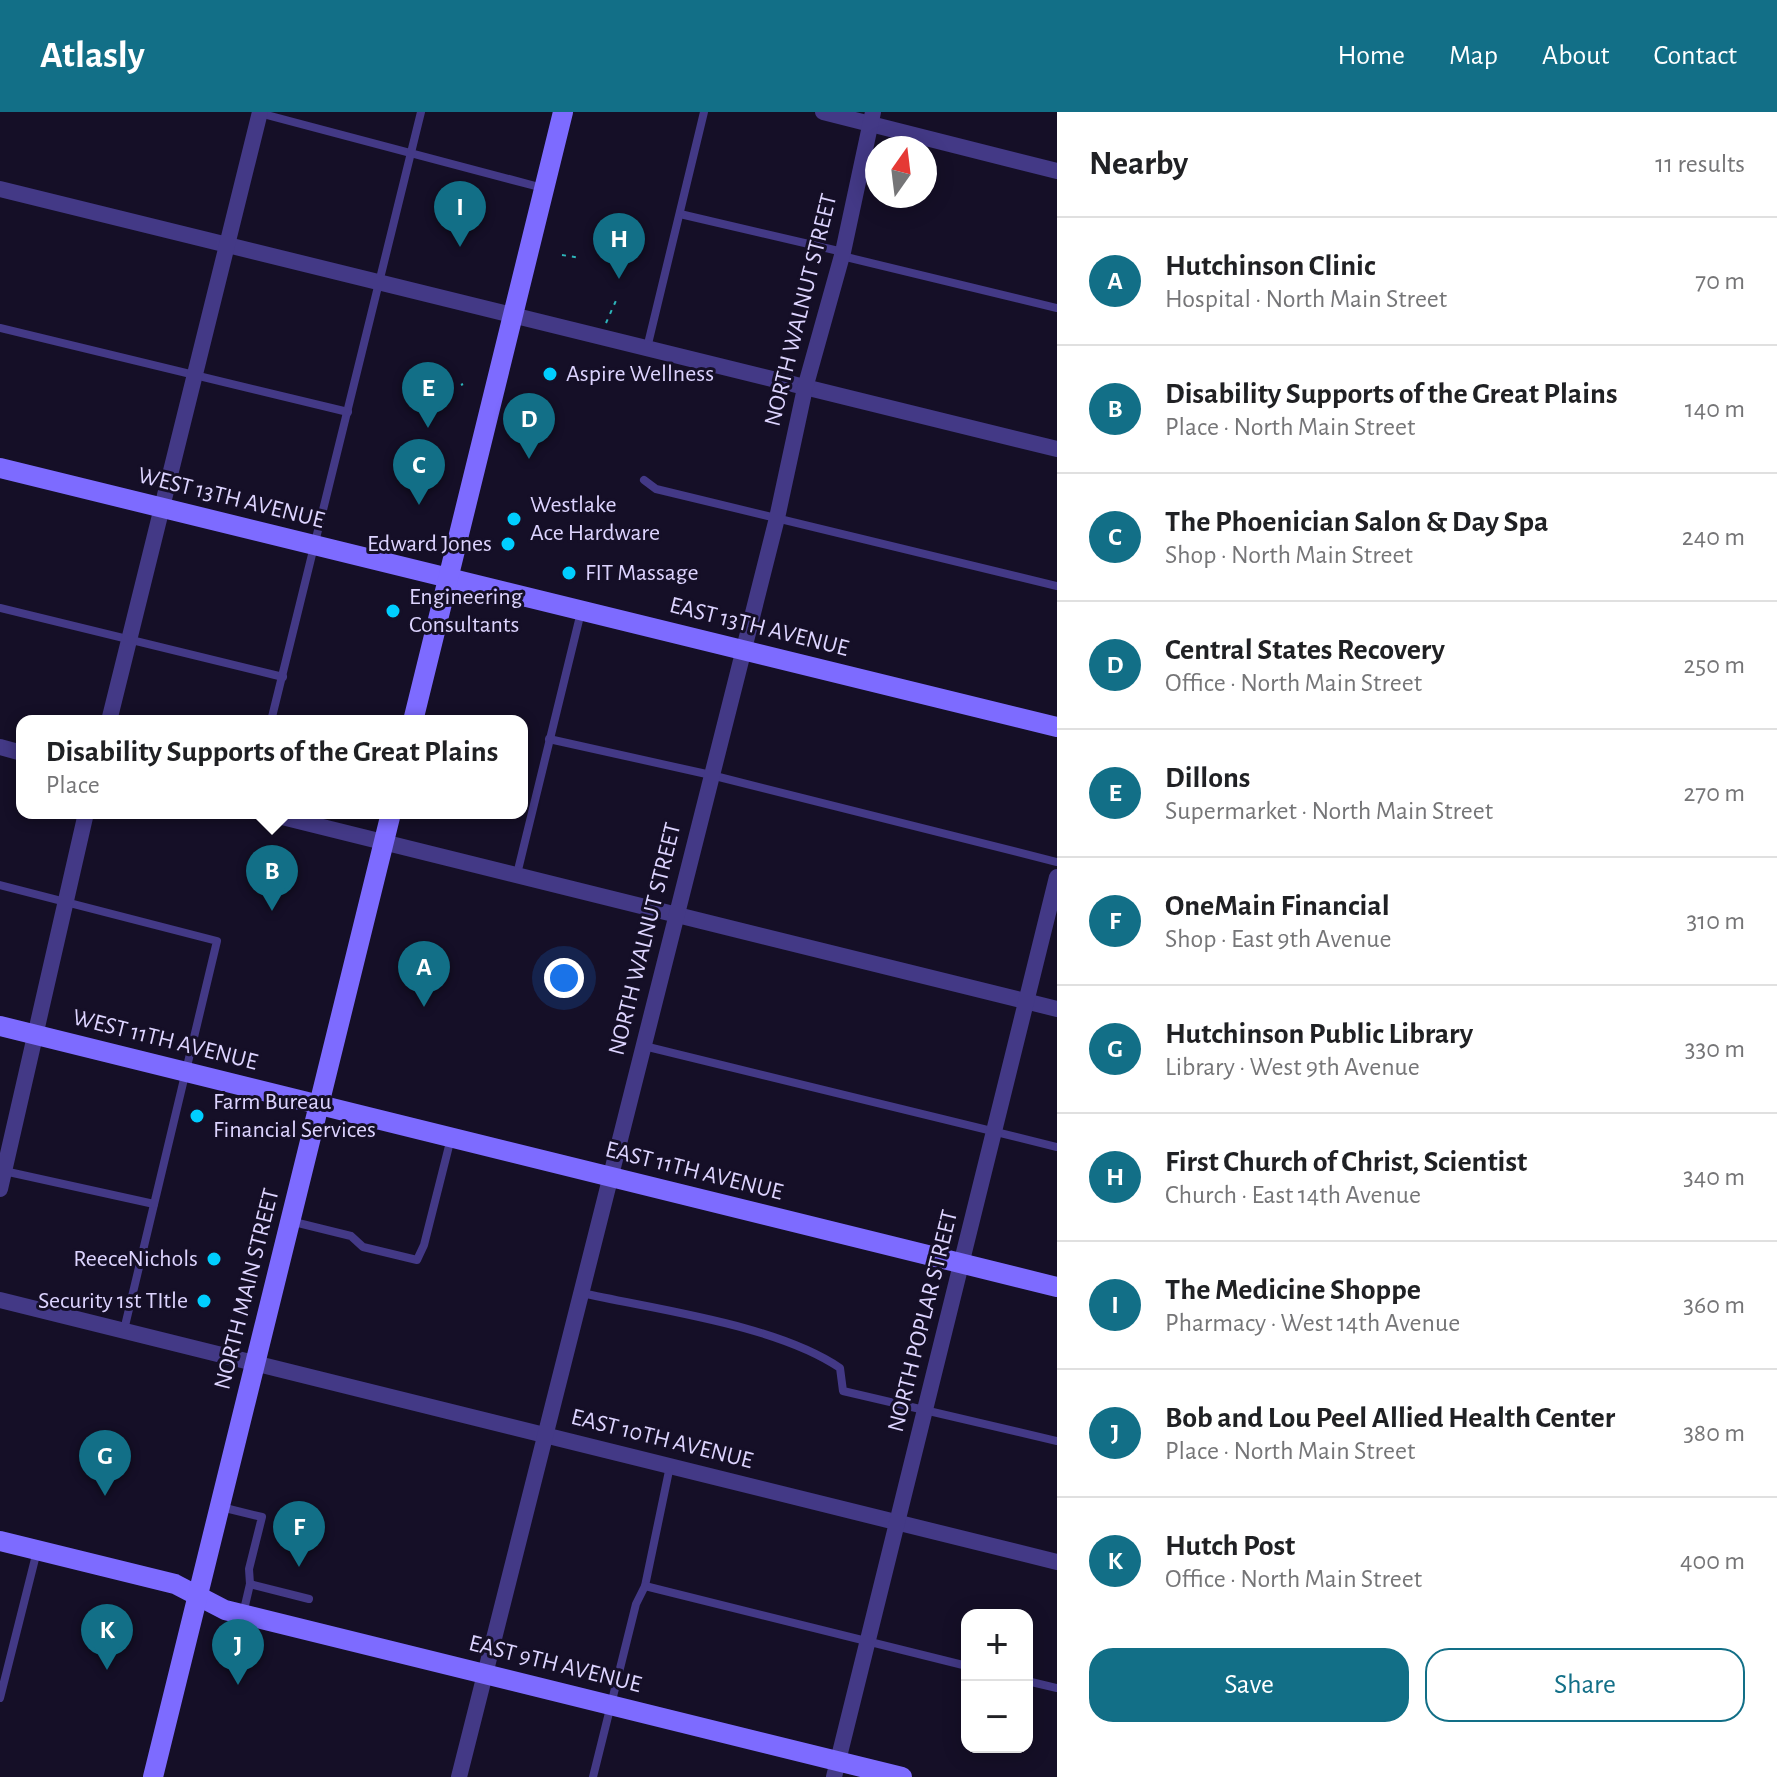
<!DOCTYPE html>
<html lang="en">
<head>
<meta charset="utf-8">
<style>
  body { margin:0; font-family:"Alegreya Sans",sans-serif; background:#f2f2f2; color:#202124 }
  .controls { position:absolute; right:24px; bottom:24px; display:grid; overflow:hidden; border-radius:16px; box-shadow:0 4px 20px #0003 }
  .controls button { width:72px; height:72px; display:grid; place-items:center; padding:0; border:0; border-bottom:2px solid #e0e0e0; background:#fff; color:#202124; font:40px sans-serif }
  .compass { position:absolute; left:865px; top:24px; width:72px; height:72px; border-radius:50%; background:#fff; box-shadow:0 4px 20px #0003; rotate:14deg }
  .you { position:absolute; left:564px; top:866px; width:28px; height:28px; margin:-20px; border:6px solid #fff; border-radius:50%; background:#1a73e8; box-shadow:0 0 0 12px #1a73e833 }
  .badge { display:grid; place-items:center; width:52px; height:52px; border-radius:50%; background:#126f87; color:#fff; font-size:26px; font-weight:700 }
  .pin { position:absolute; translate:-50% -66px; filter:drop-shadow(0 2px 4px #0008) }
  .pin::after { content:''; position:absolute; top:42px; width:28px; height:24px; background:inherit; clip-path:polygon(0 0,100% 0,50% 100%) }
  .popup { position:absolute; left:16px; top:603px; width:512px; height:104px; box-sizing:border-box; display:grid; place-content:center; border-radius:16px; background:#fff; filter:drop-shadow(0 2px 6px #0005); font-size:26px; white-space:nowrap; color:#757577 }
  .popup b { font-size:30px; color:#202124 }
  .popup::after { content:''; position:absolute; left:50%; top:100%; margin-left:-16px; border:16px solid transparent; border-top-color:#fff }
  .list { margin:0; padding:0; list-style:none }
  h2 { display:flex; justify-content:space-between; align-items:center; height:104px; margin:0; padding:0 32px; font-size:34px }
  h2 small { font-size:26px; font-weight:400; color:#757577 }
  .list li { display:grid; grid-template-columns:52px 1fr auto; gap:24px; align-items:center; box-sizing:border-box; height:128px; padding:0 32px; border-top:2px solid #e0e0e0 }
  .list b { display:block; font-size:30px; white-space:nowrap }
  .list p { margin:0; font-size:26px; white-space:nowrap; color:#757577 }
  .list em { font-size:26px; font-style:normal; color:#757577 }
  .actions { display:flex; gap:16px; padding:24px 32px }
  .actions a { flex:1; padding:18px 0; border:2px solid #126f87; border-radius:24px; text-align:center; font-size:28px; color:#126f87 }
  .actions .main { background:#126f87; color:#fff }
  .map { position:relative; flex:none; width:1057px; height:1665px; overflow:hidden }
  header { display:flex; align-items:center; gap:48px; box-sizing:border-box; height:112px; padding:0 40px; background:#126f87; color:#fff }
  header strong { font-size:38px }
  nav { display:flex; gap:44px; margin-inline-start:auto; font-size:28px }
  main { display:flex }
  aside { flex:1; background:#fff }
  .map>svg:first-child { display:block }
</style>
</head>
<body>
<header>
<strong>Atlasly</strong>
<nav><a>Home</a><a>Map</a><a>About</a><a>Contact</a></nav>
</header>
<main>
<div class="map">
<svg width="1057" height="1665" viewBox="0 0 1057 1665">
  <rect width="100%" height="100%" fill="#150f27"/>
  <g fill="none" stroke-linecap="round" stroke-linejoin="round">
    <g stroke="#2eb5ba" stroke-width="2" stroke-dasharray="4 6" stroke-linecap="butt">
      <path d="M562,143L581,146"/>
      <path d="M606,211L618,184"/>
      <path d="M461,273L463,272"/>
    </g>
    <g stroke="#433986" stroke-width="8">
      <path d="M259,1L543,76"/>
      <path d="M680,102L843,140"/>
      <path d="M842,144L1057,196"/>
      <path d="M0,216L348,300"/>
      <path d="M647,236L704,0"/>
      <path d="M644,368L656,377L1057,474"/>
      <path d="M0,496L283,565"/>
      <path d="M271,609L421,0"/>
      <path d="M549,627L711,663L1057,750"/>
      <path d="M517,762L581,500"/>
      <path d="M0,773L217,829L124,1218"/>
      <path d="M644,934L1057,1035"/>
      <path d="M4,1059L154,1092"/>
      <path d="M290,1109L351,1124L363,1135L417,1148L424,1133L451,1026"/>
      <path d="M582,1181C658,1198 777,1213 840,1256L843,1279L1057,1329"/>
      <path d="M670,1354L645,1474L967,1554"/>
      <path d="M221,1395L262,1405L249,1457L250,1472L243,1502"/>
      <path d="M250,1472L309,1487"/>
      <path d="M1027,1569L1057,1576"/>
      <path d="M0,1586L37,1439"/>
      <path d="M593,1665L636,1492L645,1474"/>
    </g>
    <g stroke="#433986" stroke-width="16">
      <path d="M823,0L1057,59"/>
      <path d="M0,77L1057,337"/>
      <path d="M109,609L260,0"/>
      <path d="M0,635L22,641"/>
      <path d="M266,701L1057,897"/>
      <path d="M0,1077L86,701"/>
      <path d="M0,1188L1057,1450"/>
      <path d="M459,1665L777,406L805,276L843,140L873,0"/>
      <path d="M834,1665L1057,765"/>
    </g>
    <g stroke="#7d6bff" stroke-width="20">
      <path d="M0,356L1057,615"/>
      <path d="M413,609L563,0"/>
      <path d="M0,914L1057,1175"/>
      <path d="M0,1429L175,1472L225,1498L902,1665"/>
      <path d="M153,1665L391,701"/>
    </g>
  </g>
  <g fill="#00ceff" stroke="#150f27" stroke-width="3">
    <circle cx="550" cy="262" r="8"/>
    <circle cx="514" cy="407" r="8"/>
    <circle cx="508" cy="432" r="8"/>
    <circle cx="569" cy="461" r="8"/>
    <circle cx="393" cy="499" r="8"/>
    <circle cx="197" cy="1004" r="8"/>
    <circle cx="214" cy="1147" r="8"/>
    <circle cx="204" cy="1189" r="8"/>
  </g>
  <g text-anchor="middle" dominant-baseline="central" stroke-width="6" stroke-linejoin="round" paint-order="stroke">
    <g font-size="24" fill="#ddd4ff" stroke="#150f27">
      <text transform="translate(801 198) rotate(-76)">NORTH WALNUT STREET</text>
      <text transform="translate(231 386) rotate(14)">WEST 13TH AVENUE</text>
      <text transform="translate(759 515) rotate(14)">EAST 13TH AVENUE</text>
      <text transform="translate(645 827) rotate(-76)">NORTH WALNUT STREET</text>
      <text transform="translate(165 928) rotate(14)">WEST 11TH AVENUE</text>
      <text transform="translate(694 1059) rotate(14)">EAST 11TH AVENUE</text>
      <text transform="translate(247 1177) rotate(-76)">NORTH MAIN STREET</text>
      <text transform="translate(923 1209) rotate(-76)">NORTH POPLAR STREET</text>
      <text transform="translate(662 1327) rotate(14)">EAST 10TH AVENUE</text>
      <text transform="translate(555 1552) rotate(14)">EAST 9TH AVENUE</text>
    </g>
    <g font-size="24" fill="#ddd4ff" stroke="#150f27" text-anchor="start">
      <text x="566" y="262">Aspire Wellness</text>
      <text x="530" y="393">Westlake<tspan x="530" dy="28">Ace Hardware</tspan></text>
      <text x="492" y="432" text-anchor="end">Edward Jones</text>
      <text x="585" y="461">FIT Massage</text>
      <text x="409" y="485">Engineering<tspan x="409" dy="28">Consultants</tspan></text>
      <text x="213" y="990">Farm Bureau<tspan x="213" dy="28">Financial Services</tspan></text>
      <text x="198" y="1147" text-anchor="end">ReeceNichols</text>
      <text x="188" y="1189" text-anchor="end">Security 1st TItle</text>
    </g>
  </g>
</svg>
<div class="controls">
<button>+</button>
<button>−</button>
</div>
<svg class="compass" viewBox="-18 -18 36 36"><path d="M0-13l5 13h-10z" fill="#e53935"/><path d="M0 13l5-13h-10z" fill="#757577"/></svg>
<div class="you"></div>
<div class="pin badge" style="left:424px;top:895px">A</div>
<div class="pin badge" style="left:272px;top:799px">B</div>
<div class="popup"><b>Disability Supports of the Great Plains</b>Place</div>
<div class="pin badge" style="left:419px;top:393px">C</div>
<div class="pin badge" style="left:529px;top:347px">D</div>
<div class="pin badge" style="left:428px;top:316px">E</div>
<div class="pin badge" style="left:299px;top:1455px">F</div>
<div class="pin badge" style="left:105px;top:1384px">G</div>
<div class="pin badge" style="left:619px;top:167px">H</div>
<div class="pin badge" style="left:460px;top:135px">I</div>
<div class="pin badge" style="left:238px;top:1573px">J</div>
<div class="pin badge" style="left:107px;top:1558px">K</div>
</div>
<aside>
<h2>Nearby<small>11 results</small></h2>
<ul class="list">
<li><span class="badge">A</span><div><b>Hutchinson Clinic</b><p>Hospital · North Main Street</p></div><em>70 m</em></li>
<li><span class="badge">B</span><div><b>Disability Supports of the Great Plains</b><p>Place · North Main Street</p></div><em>140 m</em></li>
<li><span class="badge">C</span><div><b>The Phoenician Salon &amp; Day Spa</b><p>Shop · North Main Street</p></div><em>240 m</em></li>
<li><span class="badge">D</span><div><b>Central States Recovery</b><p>Office · North Main Street</p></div><em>250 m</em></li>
<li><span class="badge">E</span><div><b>Dillons</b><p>Supermarket · North Main Street</p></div><em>270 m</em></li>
<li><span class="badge">F</span><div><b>OneMain Financial</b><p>Shop · East 9th Avenue</p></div><em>310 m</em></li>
<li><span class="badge">G</span><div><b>Hutchinson Public Library</b><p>Library · West 9th Avenue</p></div><em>330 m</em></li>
<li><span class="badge">H</span><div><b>First Church of Christ, Scientist</b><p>Church · East 14th Avenue</p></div><em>340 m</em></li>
<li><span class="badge">I</span><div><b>The Medicine Shoppe</b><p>Pharmacy · West 14th Avenue</p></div><em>360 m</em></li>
<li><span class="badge">J</span><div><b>Bob and Lou Peel Allied Health Center</b><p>Place · North Main Street</p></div><em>380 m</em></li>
<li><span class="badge">K</span><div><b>Hutch Post</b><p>Office · North Main Street</p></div><em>400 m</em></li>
</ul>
<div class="actions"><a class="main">Save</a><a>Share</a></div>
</aside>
</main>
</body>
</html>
